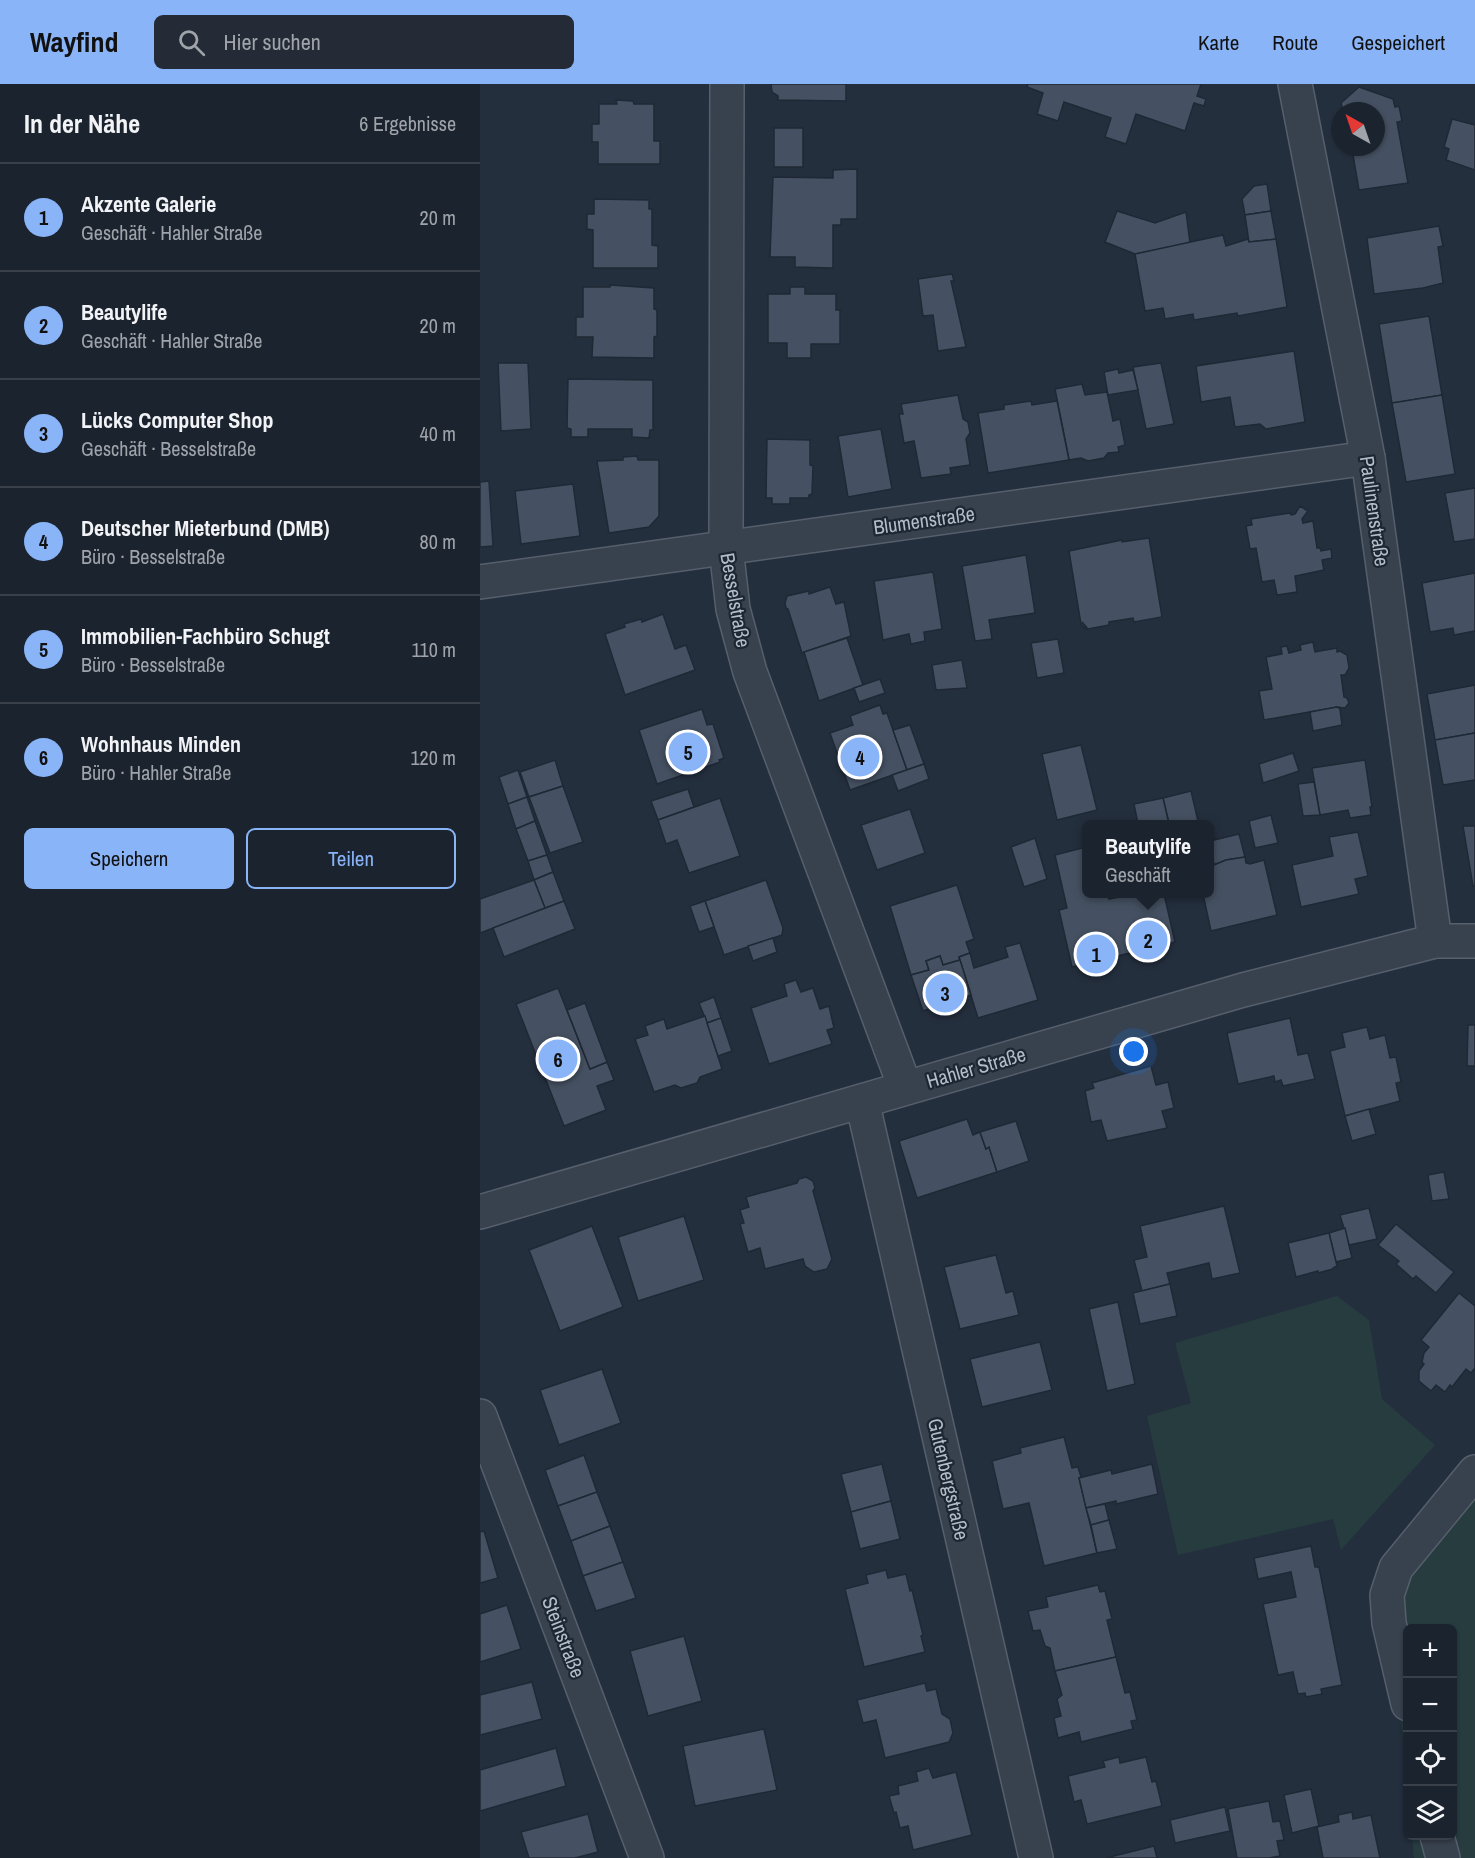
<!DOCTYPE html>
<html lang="de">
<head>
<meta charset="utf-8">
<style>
  body { margin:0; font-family:"Archivo Narrow",sans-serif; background:#242b36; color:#f1f3f6 }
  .controls { position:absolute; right:18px; bottom:18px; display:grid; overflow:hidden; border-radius:9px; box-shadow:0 2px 4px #0004 }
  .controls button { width:54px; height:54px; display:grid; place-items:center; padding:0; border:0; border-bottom:2px solid #39404a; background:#1b232e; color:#f1f3f6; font:30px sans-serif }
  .compass { position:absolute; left:851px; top:18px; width:54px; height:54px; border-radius:50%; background:#1b232e; box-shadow:0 2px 4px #0004; rotate:320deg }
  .you { position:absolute; left:654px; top:968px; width:21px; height:21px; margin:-15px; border:4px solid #fff; border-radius:50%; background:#1a73e8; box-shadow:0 0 0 9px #1a73e833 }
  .badge { display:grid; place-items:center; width:39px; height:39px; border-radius:50%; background:#8ab4f8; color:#111; font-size:20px; font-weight:700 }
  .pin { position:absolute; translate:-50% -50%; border:3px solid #fff; box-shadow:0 2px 6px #0006 }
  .popup { position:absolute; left:602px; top:736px; width:132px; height:78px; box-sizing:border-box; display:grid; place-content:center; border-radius:9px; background:#1b232e; filter:drop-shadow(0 2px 4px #0005); font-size:20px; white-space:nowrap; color:#a0a4aa }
  .popup b { font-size:22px; color:#f1f3f6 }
  .popup::after { content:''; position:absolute; left:50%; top:100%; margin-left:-12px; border:12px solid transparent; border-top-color:#1b232e }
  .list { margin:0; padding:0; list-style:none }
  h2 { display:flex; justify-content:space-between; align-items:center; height:78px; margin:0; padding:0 24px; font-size:26px }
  h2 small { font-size:20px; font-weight:400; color:#a0a4aa }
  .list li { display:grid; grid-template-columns:39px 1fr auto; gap:18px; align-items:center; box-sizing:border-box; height:108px; padding:0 24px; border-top:2px solid #39404a }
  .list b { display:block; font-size:22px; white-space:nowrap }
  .list p { margin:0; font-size:20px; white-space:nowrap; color:#a0a4aa }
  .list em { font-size:20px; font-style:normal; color:#a0a4aa }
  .actions { display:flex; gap:12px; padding:18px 24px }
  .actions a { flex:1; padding:14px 0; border:2px solid #8ab4f8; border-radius:9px; text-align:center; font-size:21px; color:#8ab4f8 }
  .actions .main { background:#8ab4f8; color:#111 }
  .icon { flex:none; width:33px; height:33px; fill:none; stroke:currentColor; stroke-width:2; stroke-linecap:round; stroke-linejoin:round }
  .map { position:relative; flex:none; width:995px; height:1774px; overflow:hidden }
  header { display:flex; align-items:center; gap:36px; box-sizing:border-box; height:84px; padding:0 30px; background:#8ab4f8; color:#111 }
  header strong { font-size:28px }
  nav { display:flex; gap:33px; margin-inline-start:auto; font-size:21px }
  .search { width:420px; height:54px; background:#242b36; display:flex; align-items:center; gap:15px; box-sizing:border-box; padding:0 21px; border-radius:9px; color:#a0a4aa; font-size:22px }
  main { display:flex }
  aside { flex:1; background:#1b232e }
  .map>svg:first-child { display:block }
</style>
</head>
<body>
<header>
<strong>Wayfind</strong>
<div class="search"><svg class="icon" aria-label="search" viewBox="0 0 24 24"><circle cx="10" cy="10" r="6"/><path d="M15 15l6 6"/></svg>Hier suchen</div>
<nav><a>Karte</a><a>Route</a><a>Gespeichert</a></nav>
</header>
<main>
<aside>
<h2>In der Nähe<small>6 Ergebnisse</small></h2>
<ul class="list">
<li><span class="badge">1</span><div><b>Akzente Galerie</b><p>Geschäft · Hahler Straße</p></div><em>20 m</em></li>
<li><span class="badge">2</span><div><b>Beautylife</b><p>Geschäft · Hahler Straße</p></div><em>20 m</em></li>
<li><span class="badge">3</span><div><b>Lücks Computer Shop</b><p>Geschäft · Besselstraße</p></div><em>40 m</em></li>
<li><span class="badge">4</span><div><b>Deutscher Mieterbund (DMB)</b><p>Büro · Besselstraße</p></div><em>80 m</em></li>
<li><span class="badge">5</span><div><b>Immobilien-Fachbüro Schugt</b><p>Büro · Besselstraße</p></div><em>110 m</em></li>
<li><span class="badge">6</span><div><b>Wohnhaus Minden</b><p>Büro · Hahler Straße</p></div><em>120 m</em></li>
</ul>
<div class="actions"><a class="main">Speichern</a><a>Teilen</a></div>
</aside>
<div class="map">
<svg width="995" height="1774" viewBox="0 0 995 1774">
  <rect width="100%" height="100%" fill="#242f3e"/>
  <g fill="#263c3f">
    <path d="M857,1212L889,1236L902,1315L955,1361L861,1466L853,1435L698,1471L667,1332L711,1319L695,1259Z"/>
    <path d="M995,1382V1774H934L932,1752H972V1544H928L927,1700L907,1480Z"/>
  </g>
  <g fill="#455162" stroke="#1f2835" stroke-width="1.5">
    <path d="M291,0H366V17L298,16V12L292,8Z"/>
    <path d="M548,0H721L717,12L726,15L724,22L714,19L705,47L656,30L646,60L625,53L631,34L584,18L578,37L557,30L563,9L547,3Z"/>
    <path d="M879,3L913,15L915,23L919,22L922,37L917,38L928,99L879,106L872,65H870L869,63H896V27H863L861,19Z"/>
    <path d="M136,16L153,17L154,20H174V57H180V80H118V58H112V40H119V20H137Z"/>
    <path d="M972,35L995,41V86L966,76L969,65L964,63Z"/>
    <rect x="294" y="44" width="29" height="39"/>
    <path d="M377,85V135H361V141H353V184L315,183V173H290L293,93L353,94V86Z"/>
    <path d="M787,100L791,127L765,131L762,115L774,102Z"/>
    <path d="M114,115L169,116V125H172V161L178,162V184H113V146L107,145V130H114Z"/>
    <path d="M637,127L675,139L706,128L710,159L655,170L625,158Z"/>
    <path d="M791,127L796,155L769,158L765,131Z"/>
    <path d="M959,142L963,162L958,163L963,199L943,204L894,210L887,154Z"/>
    <path d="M743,151L746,162L768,155L769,158L796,155L807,223L758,232L757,229L714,236L713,230L685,235L683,224L665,227L655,170Z"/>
    <path d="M472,190L474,197H471L486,263L458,267L453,231L443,232L438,195Z"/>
    <path d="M130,201L174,204V225L177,226V252L174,253V274L112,273L113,253H96V233H103V203H130Z"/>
    <path d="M310,203H325V210H356V226H360V260H331V274H307V259H288V210H310Z"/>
    <path d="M949,232L962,311L912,319L899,240Z"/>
    <path d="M814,267L825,338L786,345L780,340L755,343L750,313L721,318L716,282Z"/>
    <path d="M18,279H48L51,345L21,347Z"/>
    <path d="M681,279L694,340L666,345L653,283Z"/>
    <path d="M638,285L639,289L653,286L658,306L628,311L624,288Z"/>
    <path d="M88,295L173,296V346H170L169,354L152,353V345H108V353H91V345L87,344Z"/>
    <path d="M602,300L605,311L627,308L633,337L640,335L645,361L638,363L639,368L628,369L624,374L608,377L601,374L589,376L575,305Z"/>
    <path d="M478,311L483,335L488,338L490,349L486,355L490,381L470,384L471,390L441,394L434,357L424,359L419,330H423L421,320Z"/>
    <path d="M962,311L975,390L926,398L912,319Z"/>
    <path d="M551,317L552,321L577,317L589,376L508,389L498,329L524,325V321Z"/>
    <path d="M401,345L412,405L368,413L358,352Z"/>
    <path d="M287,355L330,356V381L333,382L332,410L329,411V414H310V420H292V414H286Z"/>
    <path d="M157,372L158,376H179V432L169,443L129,449L117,377L143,376V373Z"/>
    <path d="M9,397L13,462L0,463V398Z"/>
    <path d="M93,400L100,452L41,460L35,407Z"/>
    <path d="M995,404V455L974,458L965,409Z"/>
    <path d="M820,422L828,427L822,435L823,439L833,437L837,464H840L841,467L851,465L852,474L842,476L844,486L815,492L817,508L797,511L794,496L782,498L776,464L770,465L766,442L772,441L771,435L810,429L811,431L815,430Z"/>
    <path d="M669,454L682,533L654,538L653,534L629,538V541L608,545L602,538L607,545H605L601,540L589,467L642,456V458Z"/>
    <path d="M546,471L555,529L509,536L512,555L495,557L482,482Z"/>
    <path d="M453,488L462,545L444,548L445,557L431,560L429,550L403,556L394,497Z"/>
    <path d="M995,489V547L974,551L973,544L950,548L942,499Z"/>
    <path d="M350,503L356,520L364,518L371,552L322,569L308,525L306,524L305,519L307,512L329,507V510Z"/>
    <path d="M183,530L195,565L206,561L215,586L145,611L125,550L145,543L144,540L161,535L162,538Z"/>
    <path d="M367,554L383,601L339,617L324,568Z"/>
    <path d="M578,555L584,589L557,594L551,559Z"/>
    <path d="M833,558L835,568L857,564V568L860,567L867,571L869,584L865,591H861L864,613L867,614L869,619L865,624L857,623L784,636L779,607L792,605L786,573L802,570L801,563L807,562L809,569L821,566L820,561Z"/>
    <path d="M482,576L487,604L456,606L452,581Z"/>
    <path d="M400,595L405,609L379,618L374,604Z"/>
    <path d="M995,601V649L955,656L947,610Z"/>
    <path d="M400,621L403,630L407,629L427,686L370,706L350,649L373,641L370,632Z"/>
    <path d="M857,623L860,625L862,641L833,647L830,628Z"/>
    <path d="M222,625L227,641L233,640L244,674L239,676L240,678L177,700L159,646Z"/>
    <path d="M430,641L444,680L427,686L413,646Z"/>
    <path d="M995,649V696L963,701L955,656Z"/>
    <path d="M601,661L617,726L577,736L562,670Z"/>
    <path d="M813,669L819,687L783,699L779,680Z"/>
    <path d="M75,676L83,702L49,713L40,688Z"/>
    <path d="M885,676L892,723H890L891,731L870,734L868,726L840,731L832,684Z"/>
    <path d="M444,680L449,695L418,707L412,691Z"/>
    <path d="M38,686L47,713L28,720L19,693Z"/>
    <path d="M834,698L840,731L823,732L818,700Z"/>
    <path d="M83,702L103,758L70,769L49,713Z"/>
    <path d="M208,705L214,723L178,736L171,717Z"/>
    <path d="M711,707L718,737L705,740H689L683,714Z"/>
    <path d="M47,713L55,737L36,745L28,720Z"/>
    <path d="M240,714L260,772L209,789L197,756L186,760L178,736Z"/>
    <path d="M683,714L689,740H658L654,720Z"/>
    <path d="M430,725L445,769L397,786L381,741Z"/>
    <path d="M791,731L798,759L775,764L769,737Z"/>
    <path d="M55,737L67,771L48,777L36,745Z"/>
    <path d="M983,742H995V802H993Z"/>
    <path d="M878,748L888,792L875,795L879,810L821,823L812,781L853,772L849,753Z"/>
    <path d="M759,750L765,773L746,776L734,781L730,757Z"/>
    <path d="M555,754L567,795L544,803L531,763Z"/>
    <path d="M606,763V810H628L629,815L653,810H684L695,858L592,883L579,826L587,824L575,771Z"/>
    <path d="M67,771L73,788L54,796L48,777Z"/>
    <path d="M765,773L766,779L770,780L784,776L797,831L731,847L723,810H730V775L732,774L734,781L746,776Z"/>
    <path d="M73,788L84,817L65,824L54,796Z"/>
    <path d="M54,796L65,824L0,849V815Z"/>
    <path d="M286,796L303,844L302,851L244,871L225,817Z"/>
    <path d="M477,801L494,855L486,858L490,869L479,873L480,876L463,881L460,872L446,877L449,886L431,891L410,822Z"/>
    <path d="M84,817L95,845L24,873L13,844Z"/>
    <path d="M225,817L234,843L219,848L210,822Z"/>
    <path d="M293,854L297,868L273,877L268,862Z"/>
    <path d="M540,859L558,916L498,934L479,873L490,869L494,884L528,873L525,863Z"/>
    <path d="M460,872L463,881L480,876L491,911L443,927L431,891L449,886L446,877Z"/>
    <path d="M316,896L321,908L333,904L340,925L349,922L354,944L347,946L352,960L289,980L271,924L307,912L304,900Z"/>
    <path d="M78,904L110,985L127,978L134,996L117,1002L126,1026L84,1042L36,920Z"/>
    <path d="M234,913L241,934L227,939L219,919Z"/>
    <path d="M105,919L127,978L110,985L87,926Z"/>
    <path d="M225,932L242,985L220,993L217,999L201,1004L195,1001L174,1008L155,955L168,951L165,942L184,935L187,945Z"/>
    <path d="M241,934L252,967L238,972L227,939Z"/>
    <path d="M810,934L818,971L828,969L835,995L803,1002L801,996L795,998L794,992L758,1000L747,949Z"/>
    <path d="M988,941H995V982H987Z"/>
    <path d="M887,943L890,955L905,951L910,974L916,973L921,998L916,999L920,1017L865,1032L850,967L865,963L862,949Z"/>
    <path d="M671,982L676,1001L688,998L694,1024L682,1027L687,1044L627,1057L621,1036L611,1038L605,1007L614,1004L612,999Z"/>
    <path d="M889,1025L896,1050L872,1057L865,1032Z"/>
    <path d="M487,1035L493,1051L500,1048L506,1065L509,1063L517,1088L437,1114L419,1057Z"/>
    <path d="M536,1037L549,1077L517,1088L509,1063L506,1065L500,1048Z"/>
    <path d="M964,1088L969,1115L952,1117L948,1091Z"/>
    <path d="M326,1093L333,1097L335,1104L333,1107L352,1175L347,1185L334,1188L325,1182L323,1175L285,1185L280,1164L268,1168L260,1140L264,1139L260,1126L269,1123L266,1113L317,1099L319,1095Z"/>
    <path d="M744,1122L760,1189L732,1195L729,1179L687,1189L690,1200L662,1207L654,1176L667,1173L660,1142Z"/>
    <path d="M889,1124L897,1155L869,1161L860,1131Z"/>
    <path d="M204,1132L224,1196L158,1217L138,1153Z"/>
    <path d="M916,1140L974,1188L956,1209L936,1192L933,1195L916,1180L919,1177L898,1161Z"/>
    <path d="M112,1142L143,1223L80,1247L49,1166Z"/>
    <path d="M865,1144L872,1174L856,1178L849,1149Z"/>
    <path d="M849,1149L857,1182L853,1184V1185L838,1189V1187L816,1193L808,1159Z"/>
    <path d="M516,1171L526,1209L533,1207L539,1231L480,1245L464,1183Z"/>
    <path d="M690,1200L697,1232L660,1240L653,1209Z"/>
    <path d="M979,1209L995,1222V1284L991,1289L986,1285L972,1303L970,1301L965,1308L956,1301L951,1307L939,1297V1287L944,1280L942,1278L944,1269L949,1263L941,1256Z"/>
    <path d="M638,1218L655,1300L627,1307L609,1225Z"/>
    <path d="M560,1258L572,1306L502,1323L490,1275Z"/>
    <path d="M122,1285L141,1339L79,1361L60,1306Z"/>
    <path d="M584,1353L592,1384L598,1383L601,1393L599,1394L617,1469L564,1482L549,1419L523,1425L512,1377L541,1369L540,1364Z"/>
    <path d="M104,1371L117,1408L78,1422L65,1386Z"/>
    <path d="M402,1380L411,1417L371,1428L361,1390Z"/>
    <path d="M672,1380L678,1410L636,1420V1417L606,1424L599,1394L631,1386L632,1390Z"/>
    <path d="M117,1408L130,1442L91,1457L78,1422Z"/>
    <path d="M411,1417L420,1455L380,1465L371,1428Z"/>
    <path d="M625,1420L629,1436L611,1441L606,1424Z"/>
    <path d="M629,1436L637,1465L617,1469L611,1441Z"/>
    <path d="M130,1442L143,1478L103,1492L91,1457Z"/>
    <path d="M4,1447L18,1494L0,1499V1448Z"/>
    <path d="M831,1462L835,1483H839L862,1601L841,1605L842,1610L826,1613L825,1609L818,1610L813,1588L798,1591L783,1520L816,1513L811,1488L778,1495L774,1474Z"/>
    <path d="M143,1478L156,1514L116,1527L103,1492Z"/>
    <path d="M406,1486L408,1494L426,1490L430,1507L432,1506L443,1551L441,1552L445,1568L384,1583L365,1505L388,1499L386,1491Z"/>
    <path d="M618,1501L620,1508L625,1507L632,1535L627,1536L636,1573L575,1587L570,1564L565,1562L560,1546L553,1547L548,1527L568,1523L566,1513Z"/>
    <path d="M27,1521L41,1565L0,1578V1530Z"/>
    <path d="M204,1552L222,1617L168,1632L150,1567Z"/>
    <path d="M636,1573L645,1609L650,1608L657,1636L651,1637L653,1645L601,1658L599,1648L578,1654L574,1634L581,1632L577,1615L582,1611L575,1587Z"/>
    <path d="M52,1598L62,1635L0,1651V1611Z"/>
    <path d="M445,1599L447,1607L456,1605L462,1630L470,1635L473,1649L469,1658L405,1674L396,1636L383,1639L377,1616Z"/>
    <path d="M284,1645L297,1706L215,1722L203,1662Z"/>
    <path d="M76,1664L86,1702L0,1727V1686Z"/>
    <path d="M639,1673L640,1679L666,1673L672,1698L676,1697L682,1722L607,1740L601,1716L594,1718L588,1692L625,1683L623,1677Z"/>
    <path d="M449,1684L453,1694L476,1688L492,1751L433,1766L428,1742L420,1744L416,1728L414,1729L409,1712L419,1710L418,1702L438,1697L436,1688Z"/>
    <path d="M831,1705L839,1742L812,1749L804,1711Z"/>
    <path d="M789,1717L793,1738L800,1737L804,1756L797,1757L800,1772L789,1774H757L748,1725Z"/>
    <path d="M745,1723L750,1747L695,1759L690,1736Z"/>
    <path d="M872,1728L873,1735L891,1731L900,1774H843L837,1743L859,1738L858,1731Z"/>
    <path d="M108,1730L118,1768L95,1774H49L41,1748Z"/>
    <path d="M674,1762L677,1774H626Z"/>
  </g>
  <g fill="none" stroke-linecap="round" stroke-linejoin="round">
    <g stroke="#565f6c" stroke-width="36">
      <g id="minor">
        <path d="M247,0L246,464L253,525L270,588L425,1003"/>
        <path d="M815,0L888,374L955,857"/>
        <path d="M0,498L888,374"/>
        <path d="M382,1017L556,1774"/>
        <path d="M0,1128L763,906L955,857H995"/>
        <path d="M0,1332L167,1774"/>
        <path d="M928,1620L909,1539L907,1511L916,1484L995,1388"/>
        <path d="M957,1752L963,1774"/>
      </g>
    </g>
    <use href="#minor" stroke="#38414e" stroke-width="33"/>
  </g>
  <g text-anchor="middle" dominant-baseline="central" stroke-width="4.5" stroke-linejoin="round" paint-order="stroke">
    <g font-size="20" fill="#b4bcc9" stroke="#1d2633">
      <text transform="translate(895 427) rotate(82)">Paulinenstraße</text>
      <text transform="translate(444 436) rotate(-8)">Blumenstraße</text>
      <text transform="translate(256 516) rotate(80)">Besselstraße</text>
      <text transform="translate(496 983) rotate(-16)">Hahler Straße</text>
      <text transform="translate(469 1395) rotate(77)">Gutenbergstraße</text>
      <text transform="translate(84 1553) rotate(69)">Steinstraße</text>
    </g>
  </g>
</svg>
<div class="controls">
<button>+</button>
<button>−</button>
<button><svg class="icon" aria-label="locate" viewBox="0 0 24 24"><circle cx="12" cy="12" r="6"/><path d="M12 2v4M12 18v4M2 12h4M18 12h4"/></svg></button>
<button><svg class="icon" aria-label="layers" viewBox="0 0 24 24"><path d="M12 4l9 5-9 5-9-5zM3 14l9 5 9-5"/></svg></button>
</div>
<svg class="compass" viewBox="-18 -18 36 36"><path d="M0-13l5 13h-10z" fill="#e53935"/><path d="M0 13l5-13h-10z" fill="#a0a4aa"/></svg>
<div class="you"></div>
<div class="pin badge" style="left:616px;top:870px">1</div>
<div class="pin badge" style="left:668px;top:856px">2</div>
<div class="popup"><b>Beautylife</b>Geschäft</div>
<div class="pin badge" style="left:465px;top:909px">3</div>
<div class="pin badge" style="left:380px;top:673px">4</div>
<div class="pin badge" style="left:208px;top:668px">5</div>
<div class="pin badge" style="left:78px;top:975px">6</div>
</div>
</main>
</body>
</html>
